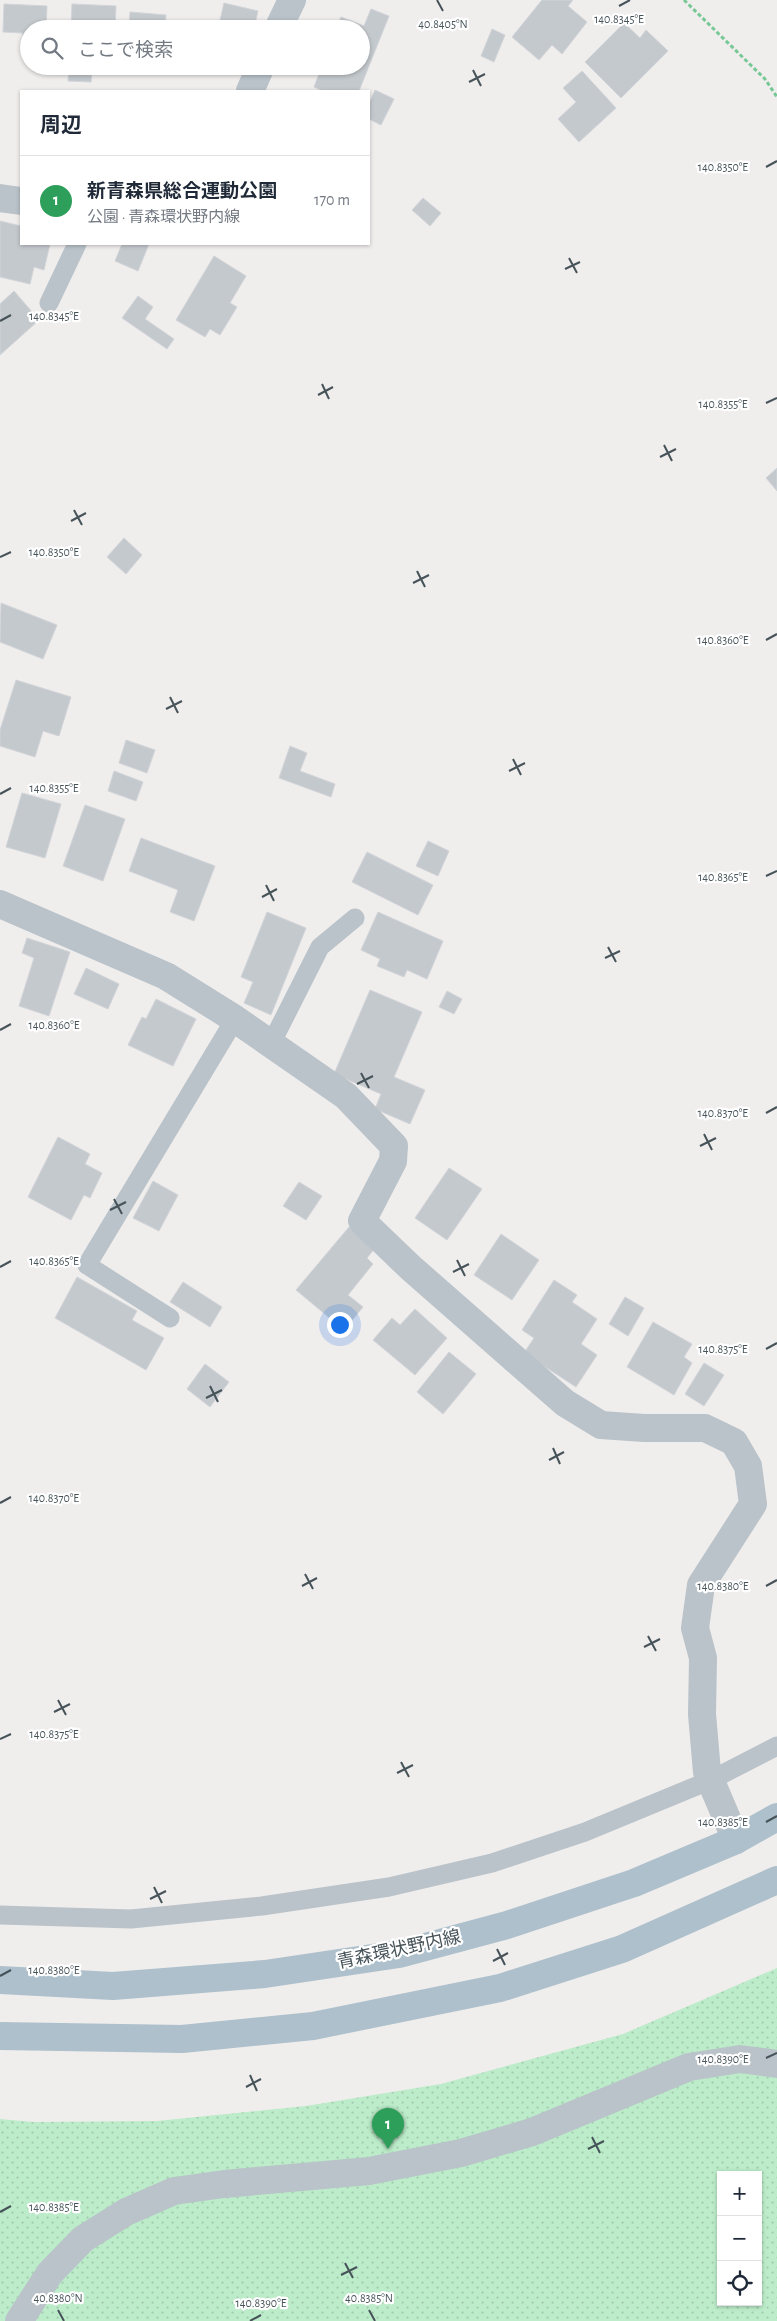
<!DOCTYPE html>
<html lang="ja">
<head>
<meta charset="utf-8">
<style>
  body { margin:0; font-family:"Alegreya Sans","Noto Sans JP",sans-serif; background:#f6f6f7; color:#1f2937 }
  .controls { position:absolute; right:15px; bottom:15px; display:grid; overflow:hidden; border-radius:0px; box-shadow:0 1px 4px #0004 }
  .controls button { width:45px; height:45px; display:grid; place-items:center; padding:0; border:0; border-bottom:1px solid #e0e1e3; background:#fff; color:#1f2937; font:25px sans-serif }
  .you { position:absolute; left:339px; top:1324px; width:18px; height:18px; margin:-12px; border:4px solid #fff; border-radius:50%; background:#1a73e8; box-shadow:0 0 0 8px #1a73e833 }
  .badge { display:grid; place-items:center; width:32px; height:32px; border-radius:50%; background:#2187d6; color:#fff; font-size:16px; font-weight:700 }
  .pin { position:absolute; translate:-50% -41px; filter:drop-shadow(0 1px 2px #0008) }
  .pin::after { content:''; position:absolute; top:26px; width:18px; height:15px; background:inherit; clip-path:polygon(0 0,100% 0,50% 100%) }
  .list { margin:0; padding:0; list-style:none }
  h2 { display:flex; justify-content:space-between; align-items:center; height:65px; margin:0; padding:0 20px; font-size:21px }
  h2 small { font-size:16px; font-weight:400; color:#747a83 }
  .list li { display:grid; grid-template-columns:32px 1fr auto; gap:15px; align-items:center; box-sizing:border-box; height:90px; padding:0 20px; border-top:1px solid #e0e1e3 }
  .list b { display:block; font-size:19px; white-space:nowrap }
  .list p { margin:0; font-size:16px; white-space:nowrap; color:#747a83 }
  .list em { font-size:16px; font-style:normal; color:#747a83 }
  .icon { flex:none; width:28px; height:28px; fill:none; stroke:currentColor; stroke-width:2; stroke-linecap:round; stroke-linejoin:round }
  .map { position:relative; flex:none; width:777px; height:2321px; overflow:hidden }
  .search { position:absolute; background:#fff; box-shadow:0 1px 4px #0004; left:20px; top:20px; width:350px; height:55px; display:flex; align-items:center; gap:12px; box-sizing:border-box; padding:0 18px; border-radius:28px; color:#747a83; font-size:19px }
  .panel { position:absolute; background:#fff; box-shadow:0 1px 4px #0004; left:20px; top:90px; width:350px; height:155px; border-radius:0px }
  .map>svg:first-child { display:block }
</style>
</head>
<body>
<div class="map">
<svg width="777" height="2321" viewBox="0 0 777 2321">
  <defs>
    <pattern id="grass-dots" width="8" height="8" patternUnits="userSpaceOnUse" patternTransform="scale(1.25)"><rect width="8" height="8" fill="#bcecc9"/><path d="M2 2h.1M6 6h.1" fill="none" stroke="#a3ccaf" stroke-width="1.8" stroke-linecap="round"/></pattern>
  </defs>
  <rect width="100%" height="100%" fill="#f0eded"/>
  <path fill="url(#grass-dots)" fill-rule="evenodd" d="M777,1968V2321H0V2119L33,2122L157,2121L306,2106L441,2084L623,2034ZM721,2175H758V2302H721Z"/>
  <g fill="#c4c9cd" stroke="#d1d4d8">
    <path d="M542,0H573L568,6L587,22L562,54L552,45L539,60L512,37Z"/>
    <path d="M224,3L258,11L254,29H218Z"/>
    <path d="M4,4L47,6L46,29H29V44H23V33L3,32Z"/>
    <path d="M72,4L116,6L115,29H71Z"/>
    <path d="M371,9L389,16L359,91H323L314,87L322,66H361V29H336L341,17L364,26Z"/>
    <path d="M130,12L166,15L165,29H129Z"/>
    <path d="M624,23L640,38L646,30L668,51L621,98L585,62Z"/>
    <path d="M492,29L505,35L494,62L481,56Z"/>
    <path d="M69,66H113V73L92,72L91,82L68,81Z"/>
    <path d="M126,66H162V73L126,70Z"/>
    <path d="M582,71L616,108L579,142L558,119L576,102L563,88Z"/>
    <path d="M375,90L394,99L381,125L369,119V104Z"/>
    <path d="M423,198L441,213L430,226L412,210Z"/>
    <path d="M0,221L21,226V244H50L44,270L34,267L30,284L0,277Z"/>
    <path d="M122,244H149L138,271L115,261Z"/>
    <path d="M214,256L246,276L230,303L237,307L220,335L210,329L205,337L176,320Z"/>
    <path d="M14,291L39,320L0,355V304Z"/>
    <path d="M138,296L153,307L145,319L174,339L167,349L122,318Z"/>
    <path d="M777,468V491L766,478Z"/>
    <path d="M124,538L142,555L126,574L107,557Z"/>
    <path d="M1,603L57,625L43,659L0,642Z"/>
    <path d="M16,680L71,697L59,736L43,731L35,757L0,746V730Z"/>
    <path d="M126,740L155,750L147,773L119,763Z"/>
    <path d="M290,746L307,753L300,771L335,784L331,797L279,778Z"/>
    <path d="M114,771L143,782L136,801L108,791Z"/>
    <path d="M22,793L61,804L45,858L6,847Z"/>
    <path d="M85,805L125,819L103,881L63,866Z"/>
    <path d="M141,838L215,866L194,921L170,912L178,890L129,871Z"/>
    <path d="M428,841L449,851L438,876L416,866Z"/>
    <path d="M367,852L433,885L418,915L352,882Z"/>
    <path d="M267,912L306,928L271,1015L244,1003L253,982L241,977Z"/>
    <path d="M378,912L443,941L427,979L407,970L404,977L377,966L380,959L361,950Z"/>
    <path d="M27,938L70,952L49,1016L19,1006L34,958L22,953Z"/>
    <path d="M86,968L119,984L108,1009L74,994Z"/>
    <path d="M370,990L422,1012L394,1077L425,1090L410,1124L375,1109L381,1094L334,1074Z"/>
    <path d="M447,991L462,999L454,1014L439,1007Z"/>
    <path d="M156,999L196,1019L173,1066L128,1045L142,1017L146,1019Z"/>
    <path d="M58,1137L90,1154L85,1164L102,1173L90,1198L84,1195L71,1220L28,1197Z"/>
    <path d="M449,1168L482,1189L447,1240L415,1218Z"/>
    <path d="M153,1181L178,1195L159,1231L133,1218Z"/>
    <path d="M299,1182L322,1196L306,1220L283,1206Z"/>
    <path d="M349,1227L375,1248L367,1258L373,1264L348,1295L363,1307L344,1330L296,1290Z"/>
    <path d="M501,1234L539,1260L512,1300L474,1275Z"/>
    <path d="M77,1277L137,1311L132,1320L164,1338L146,1370L55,1318Z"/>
    <path d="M554,1280L577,1295L572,1302L597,1319L581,1344L597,1355L576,1387L524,1353L534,1338L522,1330Z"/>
    <path d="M183,1282L222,1307L210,1327L170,1302Z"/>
    <path d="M625,1297L644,1308L628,1336L609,1324Z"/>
    <path d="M415,1309L447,1338L415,1375L373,1340L392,1318L400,1325Z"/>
    <path d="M653,1322L692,1344L684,1357L692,1363L674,1395L627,1367Z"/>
    <path d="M449,1352L476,1374L443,1414L417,1392Z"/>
    <path d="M704,1363L724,1375L704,1406L685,1394Z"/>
    <path d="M205,1364L229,1382L210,1407L187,1389Z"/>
  </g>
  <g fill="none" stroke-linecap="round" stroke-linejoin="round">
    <path stroke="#76c895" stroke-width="3" stroke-dasharray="4 2.5" stroke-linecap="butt" d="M684,0L765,79L777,97"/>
    <g stroke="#b9c3c9" stroke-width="19">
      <path d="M49,303L77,244"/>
      <path d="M271,1044L320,947L355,918"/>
      <path d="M170,1318L87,1265L235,1019"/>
      <path d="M0,1915L131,1919L262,1906L389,1887L492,1863L585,1832L711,1780L777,1746"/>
    </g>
    <g stroke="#b9c3c9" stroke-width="28">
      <path d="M278,29L292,0"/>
      <path d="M250,91L261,66"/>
      <path d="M0,198L21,201"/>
      <path d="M0,904L166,976L235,1019L346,1096L394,1146L393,1161L362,1221L411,1268L565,1403L601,1425L644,1428H705L734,1442L748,1466L753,1504L701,1585L695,1628L703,1658L702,1714L707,1772L736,1840"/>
      <path d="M19,2321L50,2273L83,2239L126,2212L174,2191L224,2184L369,2171L461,2153L532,2132L689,2067L740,2059L777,2064"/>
    </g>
    <g stroke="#adc0cb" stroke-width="28">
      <path d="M0,1980L113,1986L265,1974L399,1954L507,1925L634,1883L736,1840L777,1817"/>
      <path d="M0,2036L182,2039L313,2026L500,1988L622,1949L777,1880"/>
    </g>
  </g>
  <path fill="none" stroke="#465359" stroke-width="2" d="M437,0L443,11M619,6L630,0M473,70L481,86M469,82L485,74M766,167L777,161M569,258L577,273M565,269L580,262M0,321L11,315M322,384L329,399M318,395L333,387M766,403L777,398M664,445L672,461M660,457L676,449M74,510L82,525M71,521L86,513M0,557L11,552M417,571L425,587M413,583L429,575M766,640L777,634M170,697L178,713M166,709L182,701M513,759L521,775M509,771L525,763M0,794L11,788M766,876L777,871M266,885L274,901M262,897L277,889M608,947L616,962M605,958L620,951M0,1030L11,1024M361,1073L369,1088M357,1084L373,1076M766,1113L777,1107M704,1134L712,1150M700,1146L716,1138M114,1199L122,1214M110,1210L126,1202M457,1260L465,1276M0,1267L11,1261M453,1272L469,1264M766,1349L777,1343M210,1386L218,1402M206,1398L222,1390M553,1448L560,1464M549,1460L564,1452M0,1503L11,1497M305,1574L313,1589M302,1586L317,1578M766,1586L777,1580M648,1636L656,1651M644,1647L660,1639M58,1700L66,1715M54,1712L70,1704M0,1739L11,1734M401,1762L409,1777M397,1773L413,1765M766,1822L777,1816M154,1887L162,1903M150,1899L166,1891M497,1949L505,1965M493,1961L508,1953M0,1976L11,1970M766,2058L777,2053M250,2075L257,2091M246,2087L261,2079M592,2137L600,2153M588,2149L604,2141M0,2212L11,2206M345,2263L353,2278M341,2275L357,2267M58,2310L64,2321M369,2310L375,2321M250,2321L261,2315"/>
  <g text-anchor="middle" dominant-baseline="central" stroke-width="4.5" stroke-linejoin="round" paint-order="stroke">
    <g font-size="18" fill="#465359" stroke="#fff">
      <text transform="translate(399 1950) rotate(-12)">青森環状野内線</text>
    </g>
  </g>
  <g font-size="12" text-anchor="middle" fill="#465359" stroke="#fff" stroke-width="4.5" stroke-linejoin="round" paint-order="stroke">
    <text x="619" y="23">140.8345°E</text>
    <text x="443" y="28">40.8405°N</text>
    <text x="723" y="171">140.8350°E</text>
    <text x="54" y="320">140.8345°E</text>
    <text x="723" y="408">140.8355°E</text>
    <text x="54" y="556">140.8350°E</text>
    <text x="723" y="644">140.8360°E</text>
    <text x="54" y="792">140.8355°E</text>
    <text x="723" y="881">140.8365°E</text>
    <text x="54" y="1029">140.8360°E</text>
    <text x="723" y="1117">140.8370°E</text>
    <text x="54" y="1265">140.8365°E</text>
    <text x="723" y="1353">140.8375°E</text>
    <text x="54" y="1502">140.8370°E</text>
    <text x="723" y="1590">140.8380°E</text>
    <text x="54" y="1738">140.8375°E</text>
    <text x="723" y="1826">140.8385°E</text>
    <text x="54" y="1974">140.8380°E</text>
    <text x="723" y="2063">140.8390°E</text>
    <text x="54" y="2211">140.8385°E</text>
    <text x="58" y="2302">40.8380°N</text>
    <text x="369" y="2302">40.8385°N</text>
    <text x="261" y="2307">140.8390°E</text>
  </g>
</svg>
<div class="controls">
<button>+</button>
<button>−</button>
<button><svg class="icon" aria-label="locate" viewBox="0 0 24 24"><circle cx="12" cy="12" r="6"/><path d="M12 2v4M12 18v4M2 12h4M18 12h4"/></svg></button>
</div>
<div class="you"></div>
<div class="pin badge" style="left:388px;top:2149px;background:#2e9e5b">1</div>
<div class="search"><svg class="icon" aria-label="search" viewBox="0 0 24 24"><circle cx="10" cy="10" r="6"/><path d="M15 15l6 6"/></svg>ここで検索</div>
<section class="panel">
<h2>周辺<small></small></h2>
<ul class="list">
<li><span class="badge" style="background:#2e9e5b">1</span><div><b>新青森県総合運動公園</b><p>公園 · 青森環状野内線</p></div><em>170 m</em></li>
</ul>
</section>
</div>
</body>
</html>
